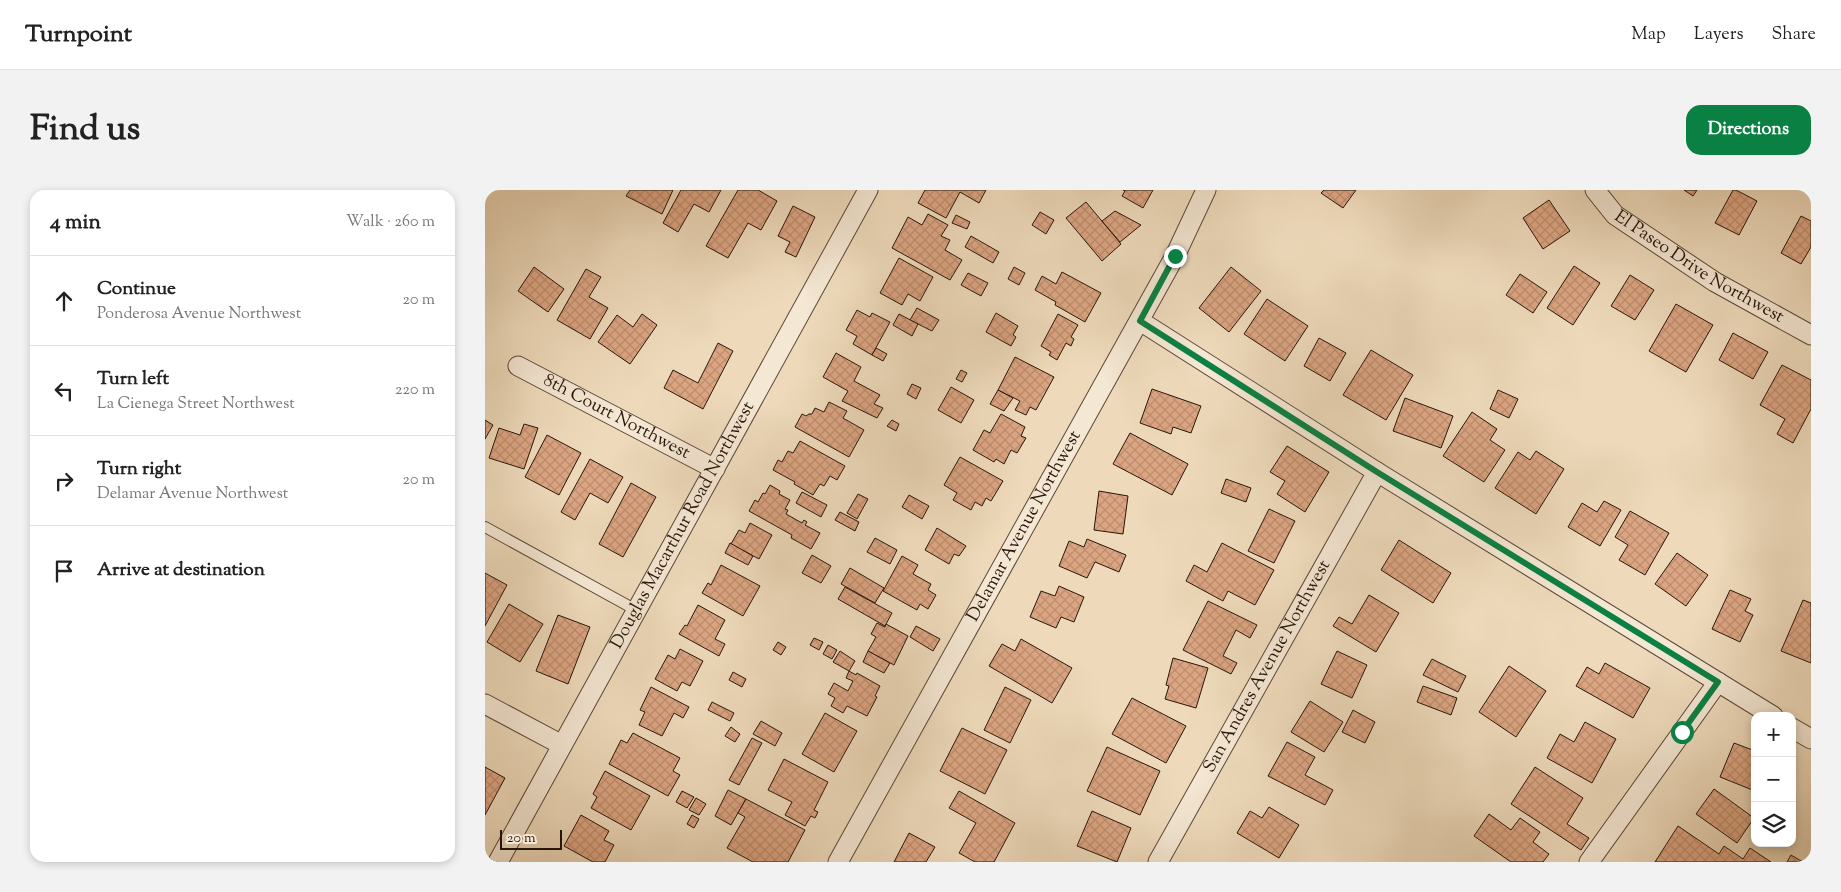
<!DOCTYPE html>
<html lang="en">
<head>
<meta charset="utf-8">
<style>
  body { margin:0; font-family:"Sorts Mill Goudy",serif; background:#f2f2f2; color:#222 }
  .controls { position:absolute; right:15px; bottom:15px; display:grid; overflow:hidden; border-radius:10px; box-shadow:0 2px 8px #0003 }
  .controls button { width:45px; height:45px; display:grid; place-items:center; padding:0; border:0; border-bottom:1px solid #e0e0e0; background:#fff; color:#222; font:25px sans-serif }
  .scale { position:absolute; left:15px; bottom:12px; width:62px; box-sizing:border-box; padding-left:5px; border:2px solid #29160b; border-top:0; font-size:14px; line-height:18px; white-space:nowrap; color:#29160b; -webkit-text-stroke:4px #f4e7d3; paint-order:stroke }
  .stop { position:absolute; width:15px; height:15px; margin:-11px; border:4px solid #0b8043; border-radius:50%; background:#fff }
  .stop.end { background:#0b8043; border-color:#fff; box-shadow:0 1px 5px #0008 }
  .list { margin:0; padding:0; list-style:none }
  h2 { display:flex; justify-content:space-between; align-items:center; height:65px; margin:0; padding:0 20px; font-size:21px }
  h2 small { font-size:16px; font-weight:400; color:#767676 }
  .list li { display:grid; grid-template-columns:32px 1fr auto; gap:15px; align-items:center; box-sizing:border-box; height:90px; padding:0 20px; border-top:1px solid #e0e0e0 }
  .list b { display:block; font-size:19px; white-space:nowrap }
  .list p { margin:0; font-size:16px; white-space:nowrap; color:#767676 }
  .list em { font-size:16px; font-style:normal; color:#767676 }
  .icon { flex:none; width:28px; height:28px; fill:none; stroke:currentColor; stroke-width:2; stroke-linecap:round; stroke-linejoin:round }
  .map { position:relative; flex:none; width:1326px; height:672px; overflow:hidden; border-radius:15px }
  header { display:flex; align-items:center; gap:30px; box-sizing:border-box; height:70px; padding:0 25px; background:#fff; border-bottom:1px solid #e0e0e0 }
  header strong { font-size:24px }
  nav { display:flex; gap:28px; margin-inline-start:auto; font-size:18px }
  .intro { display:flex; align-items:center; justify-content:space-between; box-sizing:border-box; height:120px; padding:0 30px }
  h1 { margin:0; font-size:35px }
  .button { padding:12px 22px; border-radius:15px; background:#0b8043; color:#fff; font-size:18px; font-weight:700 }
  main { display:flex; gap:30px; padding:0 30px }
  aside { flex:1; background:#fff; border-radius:15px; box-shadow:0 2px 8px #0003 }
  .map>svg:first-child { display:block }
</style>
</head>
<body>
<header>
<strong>Turnpoint</strong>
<nav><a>Map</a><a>Layers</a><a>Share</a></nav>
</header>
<div class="intro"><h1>Find us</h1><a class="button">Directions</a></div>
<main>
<aside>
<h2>4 min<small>Walk · 260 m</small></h2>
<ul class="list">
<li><svg class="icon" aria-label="ahead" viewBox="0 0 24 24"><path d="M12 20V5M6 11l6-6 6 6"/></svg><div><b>Continue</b><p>Ponderosa Avenue Northwest</p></div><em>20 m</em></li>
<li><svg class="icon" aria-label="left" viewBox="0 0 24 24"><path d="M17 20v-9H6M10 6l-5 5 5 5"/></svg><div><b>Turn left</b><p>La Cienega Street Northwest</p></div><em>220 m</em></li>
<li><svg class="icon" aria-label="right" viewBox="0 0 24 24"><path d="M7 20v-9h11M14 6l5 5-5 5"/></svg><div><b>Turn right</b><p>Delamar Avenue Northwest</p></div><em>20 m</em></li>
<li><svg class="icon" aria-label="arrive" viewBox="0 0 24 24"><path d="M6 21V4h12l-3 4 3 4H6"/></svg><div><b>Arrive at destination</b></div></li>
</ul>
</aside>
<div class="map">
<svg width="1326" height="672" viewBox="0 0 1326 672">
  <defs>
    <pattern id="building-cross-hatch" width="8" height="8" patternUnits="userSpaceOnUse" patternTransform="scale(1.25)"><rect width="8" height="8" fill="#dca582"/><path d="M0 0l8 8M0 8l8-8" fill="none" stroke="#bd8d6f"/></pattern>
  </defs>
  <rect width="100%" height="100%" fill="#eedabb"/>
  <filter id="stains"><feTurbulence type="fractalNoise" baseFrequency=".004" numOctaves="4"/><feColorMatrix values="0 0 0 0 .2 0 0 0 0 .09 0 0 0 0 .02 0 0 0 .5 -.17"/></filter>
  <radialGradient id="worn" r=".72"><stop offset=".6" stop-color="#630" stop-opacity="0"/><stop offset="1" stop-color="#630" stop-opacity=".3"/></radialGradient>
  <g fill="url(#building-cross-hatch)" stroke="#29160b">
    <path d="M145,0H188L177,24L141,6Z"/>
    <path d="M196,0H236L224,22L209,14L193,42L178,33Z"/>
    <path d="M253,0H273L292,11L276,40L263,33L243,68L221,56Z"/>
    <path d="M440,0H501L494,13L475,2L461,28L433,13Z"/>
    <path d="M638,0H668L658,18L637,6L640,1Z"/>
    <path d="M839,0H871L858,18L836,3Z"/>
    <path d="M1199,0H1212L1208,6Z"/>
    <path d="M1248,0H1251L1272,11L1254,45L1230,33Z"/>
    <path d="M1064,10L1085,41L1058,59L1038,28Z"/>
    <path d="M601,12L636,54L617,71L581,28Z"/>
    <path d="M308,16L330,27L311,67L300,62L305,52L293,46Z"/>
    <path d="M630,21L656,35L635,52L617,31Z"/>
    <path d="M555,22L569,30L561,44L547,35Z"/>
    <path d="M443,24L463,35L456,46L465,50L460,60L477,70L465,90L407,58L423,27L437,35Z"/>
    <path d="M471,25L485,32L482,39L467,33Z"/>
    <path d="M1316,26L1326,31V57L1316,74L1296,63Z"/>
    <path d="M486,46L514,62L508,73L480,57Z"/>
    <path d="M414,68L448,87L435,111L423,104L417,115L395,103Z"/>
    <path d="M1089,76L1115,93L1088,135L1062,118Z"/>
    <path d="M49,77L79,99L63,122L33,101Z"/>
    <path d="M529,77L540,83L534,95L523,89Z"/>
    <path d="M746,77L776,101L744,142L714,118Z"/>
    <path d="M101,79L116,87L104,107L123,118L105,149L72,130Z"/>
    <path d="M577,82L616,103L600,132L570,115L571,112L550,100L557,86L571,94Z"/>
    <path d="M483,83L503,93L496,106L476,95Z"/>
    <path d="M1035,84L1062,102L1048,123L1021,105Z"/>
    <path d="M1145,85L1169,100L1150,130L1126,116Z"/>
    <path d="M782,109L823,136L800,171L759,144Z"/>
    <path d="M1191,114L1228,135L1201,182L1164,161Z"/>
    <path d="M432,118L454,130L447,141L425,130Z"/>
    <path d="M372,120L385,127L387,123L405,132L387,165L368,154L372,146L361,140Z"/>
    <path d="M511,123L533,136L528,145L531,147L526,156L501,142Z"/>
    <path d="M157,124L172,135L145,174L113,152L132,125L148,137Z"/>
    <path d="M414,124L433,134L427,146L408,135Z"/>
    <path d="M573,124L593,135L586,147L589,149L586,156L581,153L572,170L564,165L566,162L556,156Z"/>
    <path d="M1248,143L1283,162L1268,189L1234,170Z"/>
    <path d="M834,148L861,163L845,191L819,176Z"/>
    <path d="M233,153L248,161L218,219L179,198L188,180L213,193Z"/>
    <path d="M391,158L402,164L398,171L387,165Z"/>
    <path d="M886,160L928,185L901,230L858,205Z"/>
    <path d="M351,163L376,177L369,191L395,205L389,214L398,218L392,228L357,211L363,201L338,187Z"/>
    <path d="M530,167L569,187L551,220L545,217L541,225L530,220L535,211L513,200Z"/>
    <path d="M1297,175L1326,190V219L1308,253L1292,244L1300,229L1275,215Z"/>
    <path d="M476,180L482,183L477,192L471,189Z"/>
    <path d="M427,194L436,198L431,209L422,204Z"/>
    <path d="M466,197L489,210L476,233L453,220Z"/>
    <path d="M667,199L716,216L706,243L688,237L686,244L655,233Z"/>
    <path d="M513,200L528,208L519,221L505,214Z"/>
    <path d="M1013,200L1033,209L1024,228L1005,219Z"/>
    <path d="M920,208L968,226L956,258L908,241Z"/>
    <path d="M344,212L362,221L358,228L379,240L364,267L310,237L317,224L321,226L324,224H327L330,218L339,222Z"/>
    <path d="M987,222L1012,239L1005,250L1020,260L999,292L958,266Z"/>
    <path d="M516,224L540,237L536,246L541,248L532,263L526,260L519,274L511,269L509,272L488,260L499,240L505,243Z"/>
    <path d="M0,230L8,235L0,249Z"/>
    <path d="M407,230L414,234L411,241L402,236Z"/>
    <path d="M39,234L53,238L39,279L4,268L14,238L35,245Z"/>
    <path d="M645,243L703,274L687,305L628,274Z"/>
    <path d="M62,245L96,263L74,305L40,287Z"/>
    <path d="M315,251L360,276L352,290L345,286L339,296L335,294L328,305L309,294L310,292L288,280L293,270L297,272L303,261L308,263Z"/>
    <path d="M802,256L844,282L820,322L792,304L800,291L785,282Z"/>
    <path d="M1051,261L1079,279L1051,324L1010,298L1033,262L1045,270Z"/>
    <path d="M475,267L518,291L506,311L501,308L497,316L490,312L486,320L468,310L472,303L459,295Z"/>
    <path d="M105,269L138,287L123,313L105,303L90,330L76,322Z"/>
    <path d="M741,289L766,298L761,312L736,303Z"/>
    <path d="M146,293L171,307L138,367L114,354Z"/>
    <path d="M285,295L295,301L294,304L305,310L300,319L303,320L301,324L317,333L319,330L322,332L320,335L335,343L326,359L306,348L307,345L264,321L270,310L273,312L278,303L280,304Z"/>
    <path d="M614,301L643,306L638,344L609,340Z"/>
    <path d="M317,302L342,315L336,327L311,313Z"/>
    <path d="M373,304L383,309L372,329L362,323Z"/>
    <path d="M424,305L444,316L437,329L417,317Z"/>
    <path d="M1119,311L1136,320L1115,356L1083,337L1097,313L1112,322Z"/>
    <path d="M784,319L810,331L789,373L763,361Z"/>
    <path d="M1145,321L1184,343L1160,385L1134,370L1143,355L1130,347Z"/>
    <path d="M355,322L374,332L370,341L350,330Z"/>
    <path d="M265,333L287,345L274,369L246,354L254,340L260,343Z"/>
    <path d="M452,338L481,356L474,366L469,364L464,374L440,360Z"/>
    <path d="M390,348L412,360L405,374L382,362Z"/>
    <path d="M602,349L641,365L634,382L610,372L602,388L574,376L584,351L599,357Z"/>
    <path d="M914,350L966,383L948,413L896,380Z"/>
    <path d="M245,353L268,366L263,375L240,363Z"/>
    <path d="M737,353L789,380L770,415L743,401L738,411L701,391L709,375L722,382Z"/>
    <path d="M1192,363L1223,385L1201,416L1170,394Z"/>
    <path d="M327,365L346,376L336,393L317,383Z"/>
    <path d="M417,366L433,375L428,384L446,394L443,400L451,405L443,419L435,414L432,420L398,401Z"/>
    <path d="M236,375L275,396L258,426L217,403L223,393L226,395Z"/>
    <path d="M365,378L399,398L390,413L356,394Z"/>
    <path d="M0,383L22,395L0,436Z"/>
    <path d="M574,396L599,407L589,432L576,427L571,438L545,427L556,401L570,406Z"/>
    <path d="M360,397L407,423L400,436L353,409Z"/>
    <path d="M1245,400L1266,409L1260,421L1268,425L1255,452L1227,439Z"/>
    <path d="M884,405L914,423L891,462L848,436L854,427L867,434Z"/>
    <path d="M1318,410L1326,413V473L1296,461Z"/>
    <path d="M723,411L772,435L765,448L751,440L738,466L752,473L746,484L698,460Z"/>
    <path d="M24,414L58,434L35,472L2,452Z"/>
    <path d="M213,415L240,430L230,449L240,454L234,466L194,444L200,435L202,436Z"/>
    <path d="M73,425L105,437L83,494L51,481Z"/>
    <path d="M392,433L400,437L401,434L423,446L409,475L383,461L391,447L386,444Z"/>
    <path d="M431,436L455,449L448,461L425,447Z"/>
    <path d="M329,448L338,452L334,460L325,455Z"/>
    <path d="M536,449L587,478L567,513L504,476L517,454L530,461Z"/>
    <path d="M293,452L301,457L296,465L288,460Z"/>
    <path d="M343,455L352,460L347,469L338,464Z"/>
    <path d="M195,459L218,471L205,496L197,492L192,501L170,489L183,465L190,469Z"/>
    <path d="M355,461L370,471L364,481L348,472Z"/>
    <path d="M383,461L405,473L399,483L378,472Z"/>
    <path d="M852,461L882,475L867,508L836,494Z"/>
    <path d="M688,468L723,478L711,518L680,509L684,496L681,495Z"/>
    <path d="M947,469L981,486L973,502L938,485Z"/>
    <path d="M1120,473L1165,498L1148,528L1091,496L1102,477L1114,484Z"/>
    <path d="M1024,476L1061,501L1031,547L994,522Z"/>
    <path d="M364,481L371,485L372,483L395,496L390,506L392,507L382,526L362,516L358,523L346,516L350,508L343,504L349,493L363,501L368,491L361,488Z"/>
    <path d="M248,482L261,489L257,497L244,490Z"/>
    <path d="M938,496L972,508L966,525L932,512Z"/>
    <path d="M166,497L204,517L198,528L189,523L177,546L154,535L160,522L155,520Z"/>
    <path d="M520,497L546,510L525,553L499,540Z"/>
    <path d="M647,508L701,536L681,573L627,544Z"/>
    <path d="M825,511L858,532L839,562L806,542Z"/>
    <path d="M227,512L249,523L245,531L223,520Z"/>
    <path d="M868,520L890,532L880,553L857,542Z"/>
    <path d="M340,523L372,541L349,582L317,564Z"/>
    <path d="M276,531L297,543L290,556L268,544Z"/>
    <path d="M1100,532L1131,549L1107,593L1062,568L1075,544L1089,552Z"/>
    <path d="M246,537L255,544L250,552L240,546Z"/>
    <path d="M477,538L522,560L500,604L455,581Z"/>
    <path d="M148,543L195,568L188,581L195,585L183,606L124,574L136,550L142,553Z"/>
    <path d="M267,548L277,553L254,595L244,590Z"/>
    <path d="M802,552L830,567L820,585L848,600L840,615L783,586Z"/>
    <path d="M1249,553L1270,561V601L1235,587Z"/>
    <path d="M622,557L675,581L655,625L602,601Z"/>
    <path d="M299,569L343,592L329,620L333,622L330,628L326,626L320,636L300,625L307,612L283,600Z"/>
    <path d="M0,577L20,588L0,625Z"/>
    <path d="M1050,577L1098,608L1082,634L1104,648L1096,660L1026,614Z"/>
    <path d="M120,581L165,606L146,640L106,618L112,607L108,604Z"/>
    <path d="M1229,599L1269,628L1252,653L1211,624Z"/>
    <path d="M243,600L261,609L246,635L230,626Z"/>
    <path d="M197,601L209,607L202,618L191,612Z"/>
    <path d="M474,601L530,633L509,672H490L474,663L491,633L464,618Z"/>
    <path d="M211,608L221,614L214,625L204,620Z"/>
    <path d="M261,609L320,640L303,672H268L242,658L260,627L253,623Z"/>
    <path d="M784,617L814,635L794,668L752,643L765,621L777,628Z"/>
    <path d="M607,621L646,638L632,672L592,656Z"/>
    <path d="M1004,624L1026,640L1035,628L1055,642L1048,652L1064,664L1058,672H1026L989,646Z"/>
    <path d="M96,625L124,641L119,650L129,655L120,672H108L79,656Z"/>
    <path d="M207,625L214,629L209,638L202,634Z"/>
    <path d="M1193,636L1234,664L1239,656L1258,669L1265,658L1286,672H1170Z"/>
    <path d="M424,643L450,657L441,672H409Z"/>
    <path d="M1306,665L1318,672H1302Z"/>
  </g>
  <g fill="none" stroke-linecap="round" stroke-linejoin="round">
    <g stroke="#5a4737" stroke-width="12">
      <path id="lane" d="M0,337L151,420"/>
    </g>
    <g stroke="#5a4737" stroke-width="21">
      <g id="street">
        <path id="s1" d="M1110,0L1130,25L1230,92L1326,145"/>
        <path d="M655,131L892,282L1288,526"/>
        <path id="s2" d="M33,176L230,279"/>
        <path d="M0,514L77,555"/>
        <path d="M1307,538L1326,549"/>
        <path id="s3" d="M13,672L383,0"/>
        <path id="s4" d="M353,672L690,66L721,0"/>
        <path id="s5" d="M673,672L892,282"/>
        <path d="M1104,672L1233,492"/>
      </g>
    </g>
    <use href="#lane" stroke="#f4e7d3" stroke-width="10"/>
    <use href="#street" stroke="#f4e7d3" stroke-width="19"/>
  </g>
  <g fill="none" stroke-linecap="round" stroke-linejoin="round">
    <path stroke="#0b8043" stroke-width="6" d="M690,66L655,131L892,282L1233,492L1197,542"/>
  </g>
  <g text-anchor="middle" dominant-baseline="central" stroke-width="5" stroke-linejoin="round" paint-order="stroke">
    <g font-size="18" fill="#29160b" stroke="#f4e7d3">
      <text stroke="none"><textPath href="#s1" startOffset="131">El Paseo Drive Northwest</textPath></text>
      <text stroke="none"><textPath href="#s2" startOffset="111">8th Court Northwest</textPath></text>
      <text stroke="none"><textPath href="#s3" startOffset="384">Douglas Macarthur Road Northwest</textPath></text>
      <text stroke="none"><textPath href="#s4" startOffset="384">Delamar Avenue Northwest</textPath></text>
      <text stroke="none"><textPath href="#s5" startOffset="224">San Andres Avenue Northwest</textPath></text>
    </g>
  </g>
  <rect width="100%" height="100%" filter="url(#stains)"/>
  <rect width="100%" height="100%" fill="url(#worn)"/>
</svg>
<div class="controls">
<button>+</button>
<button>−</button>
<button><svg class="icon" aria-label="layers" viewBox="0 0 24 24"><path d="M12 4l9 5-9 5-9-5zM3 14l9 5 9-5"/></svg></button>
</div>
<div class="scale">20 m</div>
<div class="stop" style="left:1197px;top:542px"></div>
<div class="stop end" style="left:690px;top:66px"></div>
</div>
</main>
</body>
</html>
